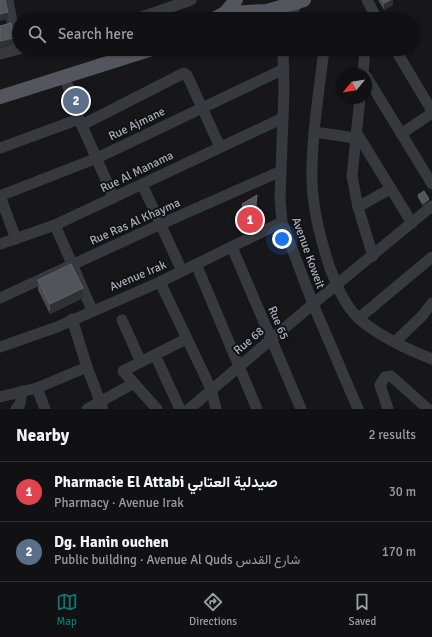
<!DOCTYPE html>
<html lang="en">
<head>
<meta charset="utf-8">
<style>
  body { margin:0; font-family:Signika,Vazirmatn,sans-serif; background:#1a1a1d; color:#f1f3f6 }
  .compass { position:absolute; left:336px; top:68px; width:36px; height:36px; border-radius:50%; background:#111114; box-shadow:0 1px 3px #0004; rotate:240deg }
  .you { position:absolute; left:282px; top:239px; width:14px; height:14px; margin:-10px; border:3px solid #fff; border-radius:50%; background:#1a73e8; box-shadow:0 0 0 6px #1a73e833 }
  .badge { display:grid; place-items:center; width:26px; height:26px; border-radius:50%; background:#0f766e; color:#fff; font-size:13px; font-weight:700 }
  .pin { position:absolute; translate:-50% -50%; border:2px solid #fff; box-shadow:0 1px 4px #0006 }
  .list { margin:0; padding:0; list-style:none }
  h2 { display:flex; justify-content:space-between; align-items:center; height:52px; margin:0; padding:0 16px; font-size:17px }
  h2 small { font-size:13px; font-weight:400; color:#9c9da0 }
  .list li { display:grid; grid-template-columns:26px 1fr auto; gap:12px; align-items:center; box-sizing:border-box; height:60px; padding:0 16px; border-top:1px solid #303134 }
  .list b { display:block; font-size:15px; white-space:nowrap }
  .list p { margin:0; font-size:13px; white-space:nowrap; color:#9c9da0 }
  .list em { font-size:13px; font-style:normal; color:#9c9da0 }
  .icon { flex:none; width:22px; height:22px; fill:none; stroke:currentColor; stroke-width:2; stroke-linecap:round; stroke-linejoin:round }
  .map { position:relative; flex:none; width:432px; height:409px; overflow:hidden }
  .search { position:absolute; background:#111114; box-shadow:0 1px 3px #0004; left:12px; right:12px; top:12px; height:44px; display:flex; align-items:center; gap:10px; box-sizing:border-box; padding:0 14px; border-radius:22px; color:#9c9da0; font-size:15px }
  .sheet { height:172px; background:#111114 }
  nav { display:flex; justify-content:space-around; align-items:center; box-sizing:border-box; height:56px; border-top:1px solid #303134; background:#111114; font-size:11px; color:#9c9da0 }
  nav a { display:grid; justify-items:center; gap:2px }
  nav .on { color:#0f766e }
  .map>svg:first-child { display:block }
</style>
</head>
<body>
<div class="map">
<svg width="432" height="409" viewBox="0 0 432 409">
  <rect width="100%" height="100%" fill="#17171a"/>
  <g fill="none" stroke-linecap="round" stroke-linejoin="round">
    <g stroke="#38393f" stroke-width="11">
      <path d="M8,0L17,49"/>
      <path d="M367,0L377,19"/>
      <path d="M136,19L191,0"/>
      <path d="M289,19L297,3L296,0"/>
      <path d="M283,49L284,90L280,198L282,222L313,304L358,409"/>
      <path d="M324,49C319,93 311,138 312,182C313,211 321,241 330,268C337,286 344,304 358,318C379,336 406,349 432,359"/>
      <path d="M395,49L432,111"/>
      <path d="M0,54L19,49"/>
      <path d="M363,74L365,49"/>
      <path d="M366,76L432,184"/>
      <path d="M65,78L79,119L114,198"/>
      <path d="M360,98L352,176L358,207L373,256"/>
      <path d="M82,125L184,73L187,75L220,147"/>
      <path d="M314,132L355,138"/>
      <path d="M356,132L412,223"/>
      <path d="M401,134L432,113"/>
      <path d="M0,148L79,119"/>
      <path d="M142,184L182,271"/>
      <path d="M0,196L97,158L284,69"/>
      <path d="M0,196L16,239"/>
      <path d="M358,207L390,189"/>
      <path d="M55,225L92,310"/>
      <path d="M0,244L55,225L283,118"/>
      <path d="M232,247L301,409"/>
      <path d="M196,264L257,409"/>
      <path d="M160,282L211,389L216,409"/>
      <path d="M0,298L161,224L281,171"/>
      <path d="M359,318L432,257"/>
      <path d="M72,319L87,367L103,409"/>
      <path d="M122,320L141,362"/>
      <path d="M395,342L422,316L432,303"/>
      <path d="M0,347L57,327L160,282L282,222"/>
      <path d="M155,355L180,409"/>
      <path d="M37,388L45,409"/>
      <path d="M0,397L37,388L87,367"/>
      <path d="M16,409L20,404L22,391"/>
      <path d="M87,409L134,383"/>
      <path d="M157,409L123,371L186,339"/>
      <path d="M189,409L313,304L432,206"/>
      <path d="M388,409L380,385L385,377L391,376L428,409"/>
    </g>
    <g stroke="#54565e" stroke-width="14">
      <path d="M225,13L267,11L304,0"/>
      <path d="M214,19L225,13L236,0"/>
      <path d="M0,97L152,49"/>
    </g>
  </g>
  <g fill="#484a4f">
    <path d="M378,0H393V5L384,10Z"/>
    <path d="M418,195L429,203L423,206L418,198Z"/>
    <path d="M257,203L255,220L247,225L242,211V204Z"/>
    <path d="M38,280L83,298L50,314L38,290Z"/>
  </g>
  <g fill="#303135">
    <path d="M390,0H393V5L384,10V3Z"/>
    <path d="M8,12V19L0,21V14Z"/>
    <path d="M14,38V45L0,48V41Z"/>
    <path d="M257,195V203L255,220L247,225V217Z"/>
    <path d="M429,199V203L423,206V203Z"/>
    <path d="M83,288V298L50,314V304Z"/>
  </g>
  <g fill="#53545b" stroke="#60626a">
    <path d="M0,0H5L8,12L0,14Z"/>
    <path d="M382,0H390L384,3Z"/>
    <path d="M11,23L14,38L0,41V26Z"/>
    <path d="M424,191L429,199L423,203L418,195Z"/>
    <path d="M257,195L255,213L247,217L242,204Z"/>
    <path d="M71,264L83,288L50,304L38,280Z"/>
  </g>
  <g text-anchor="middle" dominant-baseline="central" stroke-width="4" stroke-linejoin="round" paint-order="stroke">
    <g font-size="12" fill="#a9aeba" stroke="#121215">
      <text transform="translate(137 124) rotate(-26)">Rue Ajmane</text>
      <text transform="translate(137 172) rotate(-26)">Rue Al Manama</text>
      <text transform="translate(135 222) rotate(-24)">Rue Ras Al Khayma</text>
      <text transform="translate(308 253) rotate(70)">Avenue Koweit</text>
      <text transform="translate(138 276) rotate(-23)">Avenue Irak</text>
      <text transform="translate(278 323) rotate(67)">Rue 65</text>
      <text transform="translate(249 341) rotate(-40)">Rue 68</text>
    </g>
  </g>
</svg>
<svg class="compass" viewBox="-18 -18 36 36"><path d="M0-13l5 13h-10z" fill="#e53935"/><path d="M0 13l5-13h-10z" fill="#9c9da0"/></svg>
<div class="you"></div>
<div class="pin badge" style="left:250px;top:220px;background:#e0444e">1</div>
<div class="pin badge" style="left:76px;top:101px;background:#5c6f8a">2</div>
<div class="search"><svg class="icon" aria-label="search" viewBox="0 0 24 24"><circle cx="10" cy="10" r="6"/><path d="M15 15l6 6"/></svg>Search here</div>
</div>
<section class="sheet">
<h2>Nearby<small>2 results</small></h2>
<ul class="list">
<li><span class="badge" style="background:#e0444e">1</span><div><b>Pharmacie El Attabi صيدلية العتابي</b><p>Pharmacy · Avenue Irak</p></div><em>30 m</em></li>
<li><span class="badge" style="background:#5c6f8a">2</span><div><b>Dg. Hanin ouchen</b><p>Public building · Avenue Al Quds شارع القدس</p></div><em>170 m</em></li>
</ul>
</section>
<nav>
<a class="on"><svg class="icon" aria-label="map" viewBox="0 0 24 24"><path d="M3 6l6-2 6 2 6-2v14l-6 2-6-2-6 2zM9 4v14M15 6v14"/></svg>Map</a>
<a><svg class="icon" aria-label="directions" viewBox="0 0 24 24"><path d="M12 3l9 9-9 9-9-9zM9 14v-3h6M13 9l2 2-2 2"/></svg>Directions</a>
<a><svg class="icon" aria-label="saved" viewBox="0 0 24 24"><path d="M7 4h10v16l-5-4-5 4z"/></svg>Saved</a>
</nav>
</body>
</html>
